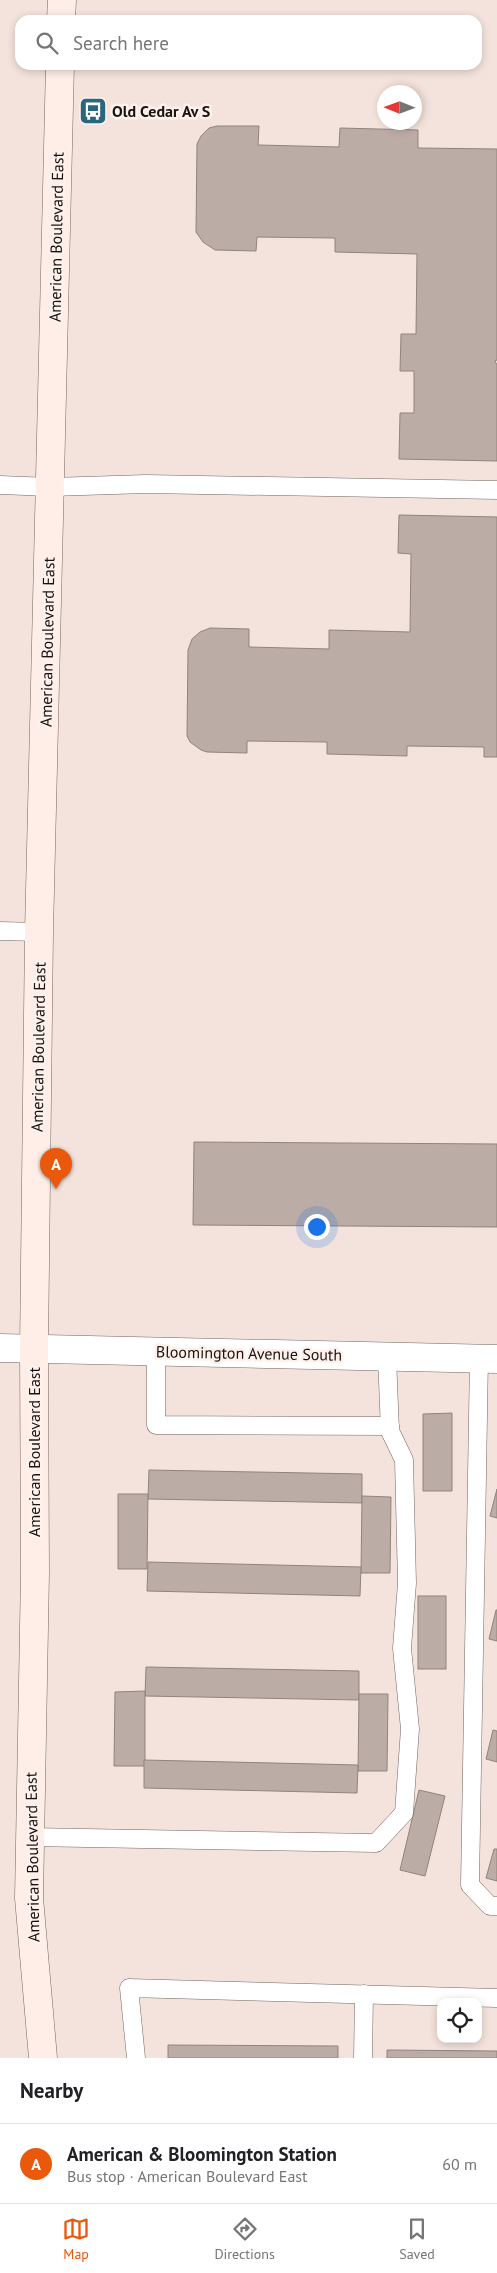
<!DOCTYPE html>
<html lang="en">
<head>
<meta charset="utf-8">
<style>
  body { margin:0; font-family:"PT Sans",sans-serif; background:#f6f6f6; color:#202124 }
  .controls { position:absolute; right:15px; bottom:15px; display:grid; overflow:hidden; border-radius:10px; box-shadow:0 2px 8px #0003 }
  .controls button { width:45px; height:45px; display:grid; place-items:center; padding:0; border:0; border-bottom:1px solid #e0e0e0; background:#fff; color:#202124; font:25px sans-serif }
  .compass { position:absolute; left:377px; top:85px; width:45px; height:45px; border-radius:50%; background:#fff; box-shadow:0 2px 8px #0003; rotate:271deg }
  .you { position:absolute; left:316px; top:1226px; width:18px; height:18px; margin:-12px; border:4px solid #fff; border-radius:50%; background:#1a73e8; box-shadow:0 0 0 8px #1a73e833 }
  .badge { display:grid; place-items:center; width:32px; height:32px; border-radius:50%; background:#ea580c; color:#fff; font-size:16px; font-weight:700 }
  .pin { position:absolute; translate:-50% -41px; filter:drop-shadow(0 1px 2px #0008) }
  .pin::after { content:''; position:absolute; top:26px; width:18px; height:15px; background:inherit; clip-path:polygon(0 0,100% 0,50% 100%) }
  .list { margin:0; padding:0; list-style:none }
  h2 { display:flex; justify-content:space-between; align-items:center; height:65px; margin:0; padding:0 20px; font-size:21px }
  h2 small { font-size:16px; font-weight:400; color:#757577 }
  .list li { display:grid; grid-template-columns:32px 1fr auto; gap:15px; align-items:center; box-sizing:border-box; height:80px; padding:0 20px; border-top:1px solid #e0e0e0 }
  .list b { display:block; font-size:19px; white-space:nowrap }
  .list p { margin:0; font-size:16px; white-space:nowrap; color:#757577 }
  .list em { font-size:16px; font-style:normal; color:#757577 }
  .icon { flex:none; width:28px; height:28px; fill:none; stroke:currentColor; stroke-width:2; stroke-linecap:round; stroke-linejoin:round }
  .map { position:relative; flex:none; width:497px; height:2058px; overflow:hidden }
  .search { position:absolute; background:#fff; box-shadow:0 2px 8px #0003; left:15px; right:15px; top:15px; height:55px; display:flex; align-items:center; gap:12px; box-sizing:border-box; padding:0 18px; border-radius:15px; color:#757577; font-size:19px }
  .sheet { height:145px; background:#fff }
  nav { display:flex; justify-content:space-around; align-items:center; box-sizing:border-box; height:70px; border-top:1px solid #e0e0e0; background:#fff; font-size:14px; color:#757577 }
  nav a { display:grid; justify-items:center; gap:2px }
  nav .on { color:#ea580c }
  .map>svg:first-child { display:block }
</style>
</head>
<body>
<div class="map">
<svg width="497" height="2058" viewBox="0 0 497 2058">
  <rect width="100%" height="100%" fill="#f3e3dc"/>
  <g fill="#bbaca5" stroke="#91837d">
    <path d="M217,126H259L258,145L339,147L340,128L418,130V148L497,149V360L495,361L497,365V461L399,459L400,413H414V371H400L401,334H416L417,254L335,252V238L257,237L256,251L215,250L203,242L196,232L197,144L201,136L209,128Z"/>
    <path d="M399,515L497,517V757H484V747L407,746V756L327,754V742L247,741V753L207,752L201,750L190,742L187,736L188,650L192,639L200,632L210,628L249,629V647L329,649V630L410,632L411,554L398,553Z"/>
    <path d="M194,1142L497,1144V1227L193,1225Z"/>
    <path d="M452,1413V1491H423V1414Z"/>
    <path d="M149,1470L362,1474V1503L148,1499Z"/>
    <path d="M497,1489V1518L490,1516Z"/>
    <path d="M118,1494H148L147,1569H118Z"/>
    <path d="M362,1496L391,1497L390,1573H361Z"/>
    <path d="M148,1562L361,1567L360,1596L147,1591Z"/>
    <rect x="418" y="1596" width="28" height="73"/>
    <path d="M496,1610H497V1641L489,1639Z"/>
    <path d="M146,1667L359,1671V1700L145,1696Z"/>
    <path d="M145,1691V1766H114L115,1692Z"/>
    <path d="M359,1694H388L387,1771H358Z"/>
    <path d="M493,1730L497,1731V1762L486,1759Z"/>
    <path d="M144,1760L358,1765L357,1793L144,1788Z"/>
    <path d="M419,1790L445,1796L425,1876L400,1870Z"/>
    <path d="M494,1849H497V1881L486,1878Z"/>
    <path d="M168,2045L338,2046V2058H168Z"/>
    <path d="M387,2050L497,2051V2058H387Z"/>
  </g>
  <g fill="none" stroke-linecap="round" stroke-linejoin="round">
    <g stroke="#736660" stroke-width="19">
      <g id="service">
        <path d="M0,485L51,487L146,484L497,490"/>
        <path d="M0,931L39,932"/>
        <path d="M156,1351V1425L390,1426"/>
        <path d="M479,1358L470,1885L490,1906H497"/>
        <path d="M29,1837L376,1843L404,1813L410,1729L402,1648L407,1583L404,1460L390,1431L387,1357"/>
        <path d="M136,2058L129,1988L497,1998"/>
        <path d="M363,2058L364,1994"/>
      </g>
    </g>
    <g stroke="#736660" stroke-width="29">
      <path id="minor" d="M0,1348L497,1359"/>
    </g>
    <g stroke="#736660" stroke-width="29">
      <g id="secondary">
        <path d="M61,20L62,0"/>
        <path d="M43,2058L29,1898L35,1573L34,1348L39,932L60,65"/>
      </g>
    </g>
    <use href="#service" stroke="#fff" stroke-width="18"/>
    <use href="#minor" stroke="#fff" stroke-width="28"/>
    <use href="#secondary" stroke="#ffeee7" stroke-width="28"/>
  </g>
  <defs>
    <g id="bus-square" transform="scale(1.4375)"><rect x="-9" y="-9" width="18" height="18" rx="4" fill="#2a677e" stroke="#fef1ec"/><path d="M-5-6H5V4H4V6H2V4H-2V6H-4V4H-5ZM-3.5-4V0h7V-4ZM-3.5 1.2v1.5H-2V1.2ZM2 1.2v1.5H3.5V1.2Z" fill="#fff"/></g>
  </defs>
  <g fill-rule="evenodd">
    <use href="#bus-square" x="93" y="111"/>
  </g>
  <g text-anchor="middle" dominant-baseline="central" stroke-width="5" stroke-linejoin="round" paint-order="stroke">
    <g font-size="16" font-weight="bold" fill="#191411" stroke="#fef1ec" text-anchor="start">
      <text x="112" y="111">Old Cedar Av S</text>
    </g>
    <g font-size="16" fill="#191411" stroke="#fef1ec">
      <text transform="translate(56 237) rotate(-89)">American Boulevard East</text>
      <text transform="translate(47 642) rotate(-89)">American Boulevard East</text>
      <text transform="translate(38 1047) rotate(-89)">American Boulevard East</text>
      <text transform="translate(249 1353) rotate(1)">Bloomington Avenue South</text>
      <text transform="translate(34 1452) rotate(-90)">American Boulevard East</text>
      <text transform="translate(32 1857) rotate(-91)">American Boulevard East</text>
    </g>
  </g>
</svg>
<div class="controls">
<button><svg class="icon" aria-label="locate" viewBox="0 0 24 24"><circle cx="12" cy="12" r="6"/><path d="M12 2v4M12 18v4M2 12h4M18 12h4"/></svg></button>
</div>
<svg class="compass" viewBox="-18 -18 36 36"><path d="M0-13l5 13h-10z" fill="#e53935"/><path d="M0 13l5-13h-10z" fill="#757577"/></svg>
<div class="you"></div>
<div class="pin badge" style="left:56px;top:1189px">A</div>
<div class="search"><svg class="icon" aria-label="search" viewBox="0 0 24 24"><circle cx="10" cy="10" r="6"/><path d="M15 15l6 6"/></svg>Search here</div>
</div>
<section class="sheet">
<h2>Nearby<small></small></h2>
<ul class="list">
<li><span class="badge">A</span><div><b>American &amp; Bloomington Station</b><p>Bus stop · American Boulevard East</p></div><em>60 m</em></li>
</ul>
</section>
<nav>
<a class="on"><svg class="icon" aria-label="map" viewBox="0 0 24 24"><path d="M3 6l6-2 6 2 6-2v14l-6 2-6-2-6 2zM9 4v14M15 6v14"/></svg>Map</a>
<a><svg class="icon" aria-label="directions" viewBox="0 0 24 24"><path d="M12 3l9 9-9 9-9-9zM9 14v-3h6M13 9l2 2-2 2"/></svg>Directions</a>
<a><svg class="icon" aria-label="saved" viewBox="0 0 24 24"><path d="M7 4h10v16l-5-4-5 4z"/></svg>Saved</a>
</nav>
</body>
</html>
